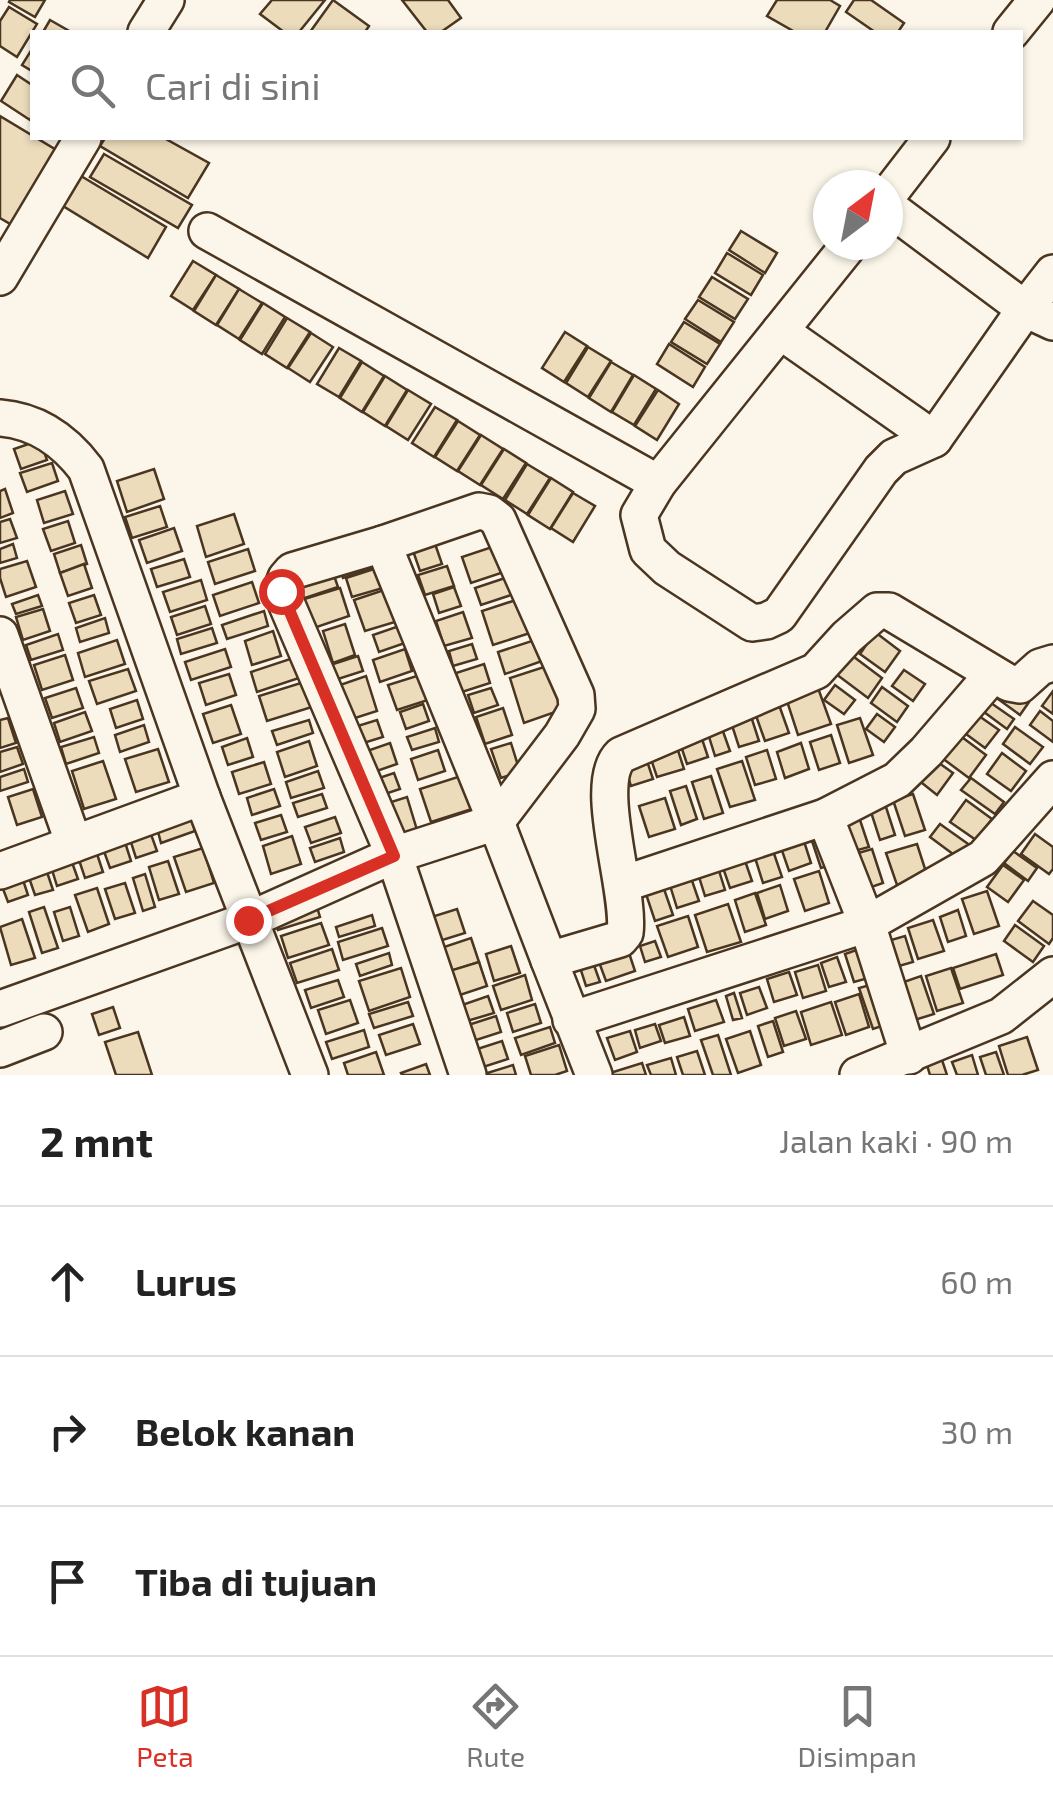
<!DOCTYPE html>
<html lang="id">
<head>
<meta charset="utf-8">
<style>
  body { margin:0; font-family:"Exo 2",sans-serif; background:#f6f6f6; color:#222 }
  .compass { position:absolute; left:813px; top:170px; width:90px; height:90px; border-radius:50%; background:#fff; box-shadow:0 2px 8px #0004; rotate:32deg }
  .stop { position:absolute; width:30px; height:30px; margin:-22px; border:8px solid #d93025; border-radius:50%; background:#fff }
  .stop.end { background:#d93025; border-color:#fff; box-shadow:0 2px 10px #0008 }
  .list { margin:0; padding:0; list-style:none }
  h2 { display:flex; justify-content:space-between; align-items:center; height:130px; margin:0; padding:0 40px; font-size:42px }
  h2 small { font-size:32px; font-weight:400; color:#767676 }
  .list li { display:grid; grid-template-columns:65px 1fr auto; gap:30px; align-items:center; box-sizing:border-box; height:150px; padding:0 40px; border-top:2px solid #e0e0e0 }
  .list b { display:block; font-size:38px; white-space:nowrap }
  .list em { font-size:32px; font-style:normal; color:#767676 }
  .icon { flex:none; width:55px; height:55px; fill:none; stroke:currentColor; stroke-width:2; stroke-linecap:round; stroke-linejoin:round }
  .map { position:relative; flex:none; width:1053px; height:1075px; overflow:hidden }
  .search { position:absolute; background:#fff; box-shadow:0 2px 8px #0004; left:30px; right:30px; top:30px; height:110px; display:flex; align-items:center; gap:25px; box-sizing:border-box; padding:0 35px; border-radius:0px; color:#767676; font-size:38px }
  .sheet { height:580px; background:#fff }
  nav { display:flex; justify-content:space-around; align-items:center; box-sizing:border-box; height:140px; border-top:2px solid #e0e0e0; background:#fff; font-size:28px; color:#767676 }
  nav a { display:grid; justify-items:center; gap:5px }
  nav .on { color:#d93025 }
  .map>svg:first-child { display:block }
</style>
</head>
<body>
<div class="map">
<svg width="1053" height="1075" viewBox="0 0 1053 1075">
  <rect width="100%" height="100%" fill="#fbf6e9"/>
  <g fill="#ecdcbc" stroke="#4a3520" stroke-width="2.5">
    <path d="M10,0H45L35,17L9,2Z"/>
    <path d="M272,0H325L299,32H284L260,14Z"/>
    <path d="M333,0L369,26L365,32H310Z"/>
    <path d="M402,0H448L461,18L441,32H427Z"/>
    <path d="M777,0H830L840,6L825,32H795L767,16Z"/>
    <path d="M854,0H871L904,23L898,32H875L846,12Z"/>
    <path d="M9,7L37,24L17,57L0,46V21Z"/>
    <path d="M50,20L71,32H43Z"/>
    <path d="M32,49V71L22,65Z"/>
    <path d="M17,75L32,85V116L30,120L1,101Z"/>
    <path d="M0,116L58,151L12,225L0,218Z"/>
    <path d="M105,138H164L209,163L188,198L100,146Z"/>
    <path d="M104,154L192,205L178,228L90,177Z"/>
    <path d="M81,176L166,227L148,258L63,206Z"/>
    <path d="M741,231L777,253L765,273L729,250Z"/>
    <path d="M727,253L763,275L751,295L715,273Z"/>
    <path d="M193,261L216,275L193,310L171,296Z"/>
    <path d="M216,275L239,289L216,325L194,311Z"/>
    <path d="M712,277L748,299L735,319L699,297Z"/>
    <path d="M239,289L262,303L239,339L217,325Z"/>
    <path d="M698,300L734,322L721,342L685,319Z"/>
    <path d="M263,303L285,317L262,354L240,340Z"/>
    <path d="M287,318L310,332L287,368L265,354Z"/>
    <path d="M684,322L720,344L707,364L671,342Z"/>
    <path d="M565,332L587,346L564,382L542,368Z"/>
    <path d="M311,333L333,347L310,382L288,368Z"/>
    <path d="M669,344L705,367L693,387L657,364Z"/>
    <path d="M588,347L611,361L588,397L566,383Z"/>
    <path d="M339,348L361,361L339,397L317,384Z"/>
    <path d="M362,362L384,376L362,412L340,398Z"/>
    <path d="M611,362L633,375L611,412L589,398Z"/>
    <path d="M634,375L656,389L634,425L612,412Z"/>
    <path d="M385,376L407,390L385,426L363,412Z"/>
    <path d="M408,390L431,404L408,440L386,426Z"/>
    <path d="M658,390L679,404L657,440L635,426Z"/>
    <path d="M435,407L457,420L434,457L412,443Z"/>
    <path d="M458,421L480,435L457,471L435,457Z"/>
    <path d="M481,435L503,449L480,485L458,471Z"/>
    <path d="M40,440L47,460L21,469L14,449Z"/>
    <path d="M504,449L526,463L503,499L481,485Z"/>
    <path d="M52,463L58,481L27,492L20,473Z"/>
    <path d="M527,464L550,478L527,514L505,500Z"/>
    <path d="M154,469L164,499L127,512L117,481Z"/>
    <path d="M551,478L573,492L550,529L528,515Z"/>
    <path d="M5,489L13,513L0,518V491Z"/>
    <path d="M65,491L73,514L44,523L37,500Z"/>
    <path d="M573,493L595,506L573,542L551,528Z"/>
    <path d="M160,506L167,527L132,538L125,517Z"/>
    <path d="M234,514L244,544L206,557L197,526Z"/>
    <path d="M10,519L17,538L0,543V522Z"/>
    <path d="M68,521L75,543L51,551L43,529Z"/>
    <path d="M174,528L182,551L147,563L139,540Z"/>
    <path d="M433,538L442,564L420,571L411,545Z"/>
    <path d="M13,544L17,558L0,563V549Z"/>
    <path d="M81,545L87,564L60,573L54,554Z"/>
    <path d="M492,547L501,573L471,583L462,557Z"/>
    <path d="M248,549L255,571L215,584L208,562Z"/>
    <path d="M367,550L374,568L343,578L337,559Z"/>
    <path d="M184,559L190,577L157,587L151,569Z"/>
    <path d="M27,561L36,587L6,597L0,578V569Z"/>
    <path d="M84,564L92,588L68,596L60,573Z"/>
    <path d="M447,566L454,586L425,595L418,575Z"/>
    <path d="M331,567L338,587L302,599L295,579Z"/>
    <path d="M377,568L383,588L352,597L346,578Z"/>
    <path d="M514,575L520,592L481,605L475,588Z"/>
    <path d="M201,580L207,600L170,612L163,592Z"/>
    <path d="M252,582L259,603L220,616L213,595Z"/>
    <path d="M454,587L461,606L439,613L433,594Z"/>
    <path d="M340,588L349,616L311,629L301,600Z"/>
    <path d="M384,590L395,622L365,631L354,600Z"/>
    <path d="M38,595L42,606L16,614L12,604Z"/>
    <path d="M94,595L101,615L76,623L69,603Z"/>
    <path d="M519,599L530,633L493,645L482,611Z"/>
    <path d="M205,606L211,624L177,635L171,617Z"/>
    <path d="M43,609L50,631L23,640L16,617Z"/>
    <path d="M264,611L268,626L227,639L222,625Z"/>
    <path d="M463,612L472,638L444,646L436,621Z"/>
    <path d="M105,618L109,633L80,642L76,628Z"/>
    <path d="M345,624L355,655L333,663L323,631Z"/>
    <path d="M399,626L405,643L379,652L373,635Z"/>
    <path d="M212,628L217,643L181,654L177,639Z"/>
    <path d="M273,631L281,656L252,665L245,641Z"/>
    <path d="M875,632L900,651L885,672L860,654Z"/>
    <path d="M58,634L63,650L31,660L26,645Z"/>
    <path d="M538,639L545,660L505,674L498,652Z"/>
    <path d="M117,640L125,664L85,677L78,653Z"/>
    <path d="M472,644L477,659L453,666L449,651Z"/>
    <path d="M225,649L231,667L191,680L185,662Z"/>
    <path d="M405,649L412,671L380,682L373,660Z"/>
    <path d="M850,654L882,678L868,698L836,674Z"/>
    <path d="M65,655L73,680L42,690L34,665Z"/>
    <path d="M358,656L363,671L335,680L330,665Z"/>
    <path d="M293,658L299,678L257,692L251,672Z"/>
    <path d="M484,664L490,683L462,692L456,673Z"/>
    <path d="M547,666L561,710L524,723L510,678Z"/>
    <path d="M128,669L136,691L97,704L89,681Z"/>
    <path d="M904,670L925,684L913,701L892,686Z"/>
    <path d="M229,674L236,695L206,705L199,683Z"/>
    <path d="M420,675L428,700L397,710L388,685Z"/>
    <path d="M366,676L377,711L352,719L340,685Z"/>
    <path d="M304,682L312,707L267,721L259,696Z"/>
    <path d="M835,685L855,700L844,714L824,700Z"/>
    <path d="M882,687L908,706L897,722L871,703Z"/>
    <path d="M1007,687L1029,702L1020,715L998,699Z"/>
    <path d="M76,688L83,708L52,718L45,698Z"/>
    <path d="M491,688L498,705L474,713L468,695Z"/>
    <path d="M818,688L831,724L798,735L786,698Z"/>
    <path d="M1053,691V714L1042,706Z"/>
    <path d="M137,700L143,719L116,728L110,709Z"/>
    <path d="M778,702L789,733L765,741L754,710Z"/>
    <path d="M991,703L1014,719L1007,729L984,712Z"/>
    <path d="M423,704L429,721L406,729L400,712Z"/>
    <path d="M231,705L241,734L213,743L203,714Z"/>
    <path d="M503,708L512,735L485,744L476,717Z"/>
    <path d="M749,710L759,741L739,747L729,716Z"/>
    <path d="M1040,711L1053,721V742L1030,725Z"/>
    <path d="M85,712L92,731L60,742L54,723Z"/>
    <path d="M877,714L895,727L884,742L866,729Z"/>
    <path d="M979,716L999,730L985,748L966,734Z"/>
    <path d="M8,718L16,743L0,748V720Z"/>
    <path d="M860,718L873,755L849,763L837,725Z"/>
    <path d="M309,720L313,733L277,745L272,731Z"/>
    <path d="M377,720L383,737L357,745L351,728Z"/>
    <path d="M720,723L730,751L715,756L706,727Z"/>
    <path d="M144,725L149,742L120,752L115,735Z"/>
    <path d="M698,727L708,757L687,764L677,734Z"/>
    <path d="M1015,727L1043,747L1030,764L1003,744Z"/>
    <path d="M435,728L439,742L412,750L407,737Z"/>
    <path d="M955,732L986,755L969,778L938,755Z"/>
    <path d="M831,735L840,763L819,770L810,742Z"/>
    <path d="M94,737L99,753L66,764L61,747Z"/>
    <path d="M247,738L253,757L228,765L222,747Z"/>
    <path d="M674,738L684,769L657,777L647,747Z"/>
    <path d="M309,741L317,766L285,777L277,752Z"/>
    <path d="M390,743L397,764L374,772L367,751Z"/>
    <path d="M511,743L520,772L501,778L491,749Z"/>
    <path d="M801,743L809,769L785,778L777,752Z"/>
    <path d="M17,747L23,764L0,772V752Z"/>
    <path d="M158,749L169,782L136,792L125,759Z"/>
    <path d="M438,750L445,771L418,780L411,759Z"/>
    <path d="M767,750L776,779L755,785L746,757Z"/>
    <path d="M644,752L653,779L631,786L622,759Z"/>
    <path d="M1002,753L1026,771L1011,791L987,774Z"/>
    <path d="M932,758L953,773L937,795L917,779Z"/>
    <path d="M103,761L116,799L84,809L72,771Z"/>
    <path d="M742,761L755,800L730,807L717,769Z"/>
    <path d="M264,762L271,784L239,794L232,772Z"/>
    <path d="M24,769L28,782L0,791V777Z"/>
    <path d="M318,771L324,788L291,798L286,782Z"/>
    <path d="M394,773L400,789L376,797L370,781Z"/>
    <path d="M461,776L472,809L431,822L420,789Z"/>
    <path d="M711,776L723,813L704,819L692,782Z"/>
    <path d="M971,778L1004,802L995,814L961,790Z"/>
    <path d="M686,786L697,819L681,825L670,791Z"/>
    <path d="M33,789L42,817L17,825L8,797Z"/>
    <path d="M274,789L280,806L252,815L247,798Z"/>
    <path d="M322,794L327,808L298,817L293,803Z"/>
    <path d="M913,794L925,830L905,836L893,800Z"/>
    <path d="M407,797L417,830L398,836L388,803Z"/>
    <path d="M665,798L675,829L649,837L639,806Z"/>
    <path d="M966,800L992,819L976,840L950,822Z"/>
    <path d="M885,804L895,835L880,840L870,809Z"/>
    <path d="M856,808L869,847L847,853L835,815Z"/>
    <path d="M189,813L195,831L161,843L156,824Z"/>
    <path d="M281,815L287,832L261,840L255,823Z"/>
    <path d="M335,817L341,833L311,843L305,827Z"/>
    <path d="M940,824L971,846L961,860L930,837Z"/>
    <path d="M148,826L157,851L136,858L128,833Z"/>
    <path d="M807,826L834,864L821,868Z"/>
    <path d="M801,832L811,863L789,871L778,839Z"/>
    <path d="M1035,834L1053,847V869L1049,874L1021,854Z"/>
    <path d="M123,836L131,861L110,868L101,843Z"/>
    <path d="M292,836L301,864L271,874L263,846Z"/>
    <path d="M340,838L344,852L315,862L310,848Z"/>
    <path d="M769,839L782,877L763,883L751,845Z"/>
    <path d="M917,844L927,875L897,885L886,853Z"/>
    <path d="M94,845L103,872L85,878L76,851Z"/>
    <path d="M203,848L214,883L186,892L174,857Z"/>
    <path d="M872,849L883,883L860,891L848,856Z"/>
    <path d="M1013,851L1037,868L1028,881L1004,863Z"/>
    <path d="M69,854L78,879L57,886L49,860Z"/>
    <path d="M743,855L752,881L730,888L721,862Z"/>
    <path d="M715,858L725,890L705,896L695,864Z"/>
    <path d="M168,861L179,894L159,900L149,867Z"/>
    <path d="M44,863L53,890L35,895L26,869Z"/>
    <path d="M1003,865L1024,880L1008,902L987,887Z"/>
    <path d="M819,871L829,903L805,911L794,879Z"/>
    <path d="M689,872L699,901L677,908L668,879Z"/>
    <path d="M21,874L28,895L8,902L0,881Z"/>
    <path d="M145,874L155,907L143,911L133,878Z"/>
    <path d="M125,883L135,913L115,919L105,889Z"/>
    <path d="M780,885L788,911L765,919L757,893Z"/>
    <path d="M97,888L109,924L88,932L75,895Z"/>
    <path d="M664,889L673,915L655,921L646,894Z"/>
    <path d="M987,891L999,926L974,934L962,899Z"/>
    <path d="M755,893L766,925L745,932L735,900Z"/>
    <path d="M1033,901L1053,915V938L1049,944L1018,921Z"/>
    <path d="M316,904L320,917L278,930L274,918Z"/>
    <path d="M728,904L741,942L707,952L695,915Z"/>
    <path d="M44,907L58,948L42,953L29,912Z"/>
    <path d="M70,907L79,936L63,941L54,912Z"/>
    <path d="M457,909L465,933L433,943L425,919Z"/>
    <path d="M958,910L966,936L948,942L940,917Z"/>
    <path d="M372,915L375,926L339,937L336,927Z"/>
    <path d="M688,916L698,947L668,957L657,926Z"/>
    <path d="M22,919L35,958L11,965L0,927Z"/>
    <path d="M933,920L944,951L918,959L908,928Z"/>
    <path d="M321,923L329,945L288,958L281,936Z"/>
    <path d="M1015,925L1044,946L1033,962L1004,941Z"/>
    <path d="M382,928L388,946L343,960L338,942Z"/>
    <path d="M905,936L913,962L892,968L884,942Z"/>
    <path d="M471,938L479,962L442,974L435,950Z"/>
    <path d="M655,941L661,957L645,962L640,946Z"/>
    <path d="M626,944L635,971L606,981L596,954Z"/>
    <path d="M511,946L520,973L494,981L486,954Z"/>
    <path d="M862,948L872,977L854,982L845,954Z"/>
    <path d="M332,949L339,970L297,983L290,963Z"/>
    <path d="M389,953L392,965L360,976L356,964Z"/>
    <path d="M590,954L600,982L586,986L577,958Z"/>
    <path d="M996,954L1003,975L960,989L953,968Z"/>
    <path d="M837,957L846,982L829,987L821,963Z"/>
    <path d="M479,962L487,986L454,997L446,972Z"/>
    <path d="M818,965L826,991L803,998L795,972Z"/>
    <path d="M401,968L410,997L369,1011L359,981Z"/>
    <path d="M951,968L963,1003L937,1011L926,976Z"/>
    <path d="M789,972L797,995L774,1002L767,979Z"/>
    <path d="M525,975L532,1000L501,1010L493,986Z"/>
    <path d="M921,976L934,1014L908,1022L895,985Z"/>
    <path d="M338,980L344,997L311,1008L305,990Z"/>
    <path d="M877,983L891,1023L873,1029L859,988Z"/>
    <path d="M759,987L767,1008L747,1015L740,993Z"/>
    <path d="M734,993L742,1018L733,1020L726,996Z"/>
    <path d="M859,994L869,1027L846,1035L835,1002Z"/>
    <path d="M488,996L494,1013L467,1021L462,1005Z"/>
    <path d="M350,1000L358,1023L326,1034L318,1010Z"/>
    <path d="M716,1000L724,1022L695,1031L688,1009Z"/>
    <path d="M408,1002L413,1016L374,1028L369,1014Z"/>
    <path d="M831,1002L842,1035L811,1045L801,1012Z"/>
    <path d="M535,1004L541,1023L513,1032L507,1013Z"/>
    <path d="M113,1007L120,1028L99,1035L92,1014Z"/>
    <path d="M796,1011L806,1039L784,1046L775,1018Z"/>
    <path d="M496,1016L501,1032L470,1042L465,1026Z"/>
    <path d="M684,1017L690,1036L665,1043L659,1025Z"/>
    <path d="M773,1021L783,1052L768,1057L758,1026Z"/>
    <path d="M413,1024L420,1044L386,1055L379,1035Z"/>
    <path d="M655,1024L661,1041L640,1048L635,1030Z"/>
    <path d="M550,1027L555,1043L521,1055L515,1038Z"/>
    <path d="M364,1030L369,1047L332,1059L326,1042Z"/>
    <path d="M630,1031L637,1052L615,1060L607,1038Z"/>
    <path d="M750,1031L761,1065L738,1073L726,1039Z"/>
    <path d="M138,1032L152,1075H116L105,1042Z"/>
    <path d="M718,1035L731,1075H713L701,1040Z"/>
    <path d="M1027,1037L1038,1070L1022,1075H1008L999,1046Z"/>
    <path d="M502,1041L508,1059L477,1069L471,1051Z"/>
    <path d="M559,1045L567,1071L555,1075H531L525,1056Z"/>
    <path d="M697,1051L705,1075H683L677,1057Z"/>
    <path d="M376,1052L384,1075H348L344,1063Z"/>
    <path d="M996,1052L1004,1075H986L980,1057Z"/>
    <path d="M972,1055L978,1075H957L952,1062Z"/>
    <path d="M671,1058L676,1075H651L647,1065Z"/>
    <path d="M942,1060L947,1075H930L927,1065Z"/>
    <path d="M642,1063L646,1075H611L610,1073Z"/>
    <path d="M426,1064L430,1075H402L401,1073Z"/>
    <path d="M513,1065L516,1075H481Z"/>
  </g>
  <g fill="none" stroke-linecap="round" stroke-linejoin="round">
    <g stroke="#4a3520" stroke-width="40">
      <g id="minor">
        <path d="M146,32L166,0"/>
        <path d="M1011,32L1037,0"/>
        <path d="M888,195L932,138"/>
        <path d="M888,207L1025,309L1053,322"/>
        <path d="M207,231L658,483"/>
        <path d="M849,245L658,483L639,515L648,550L667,568L752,623L766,621L779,615L881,470L894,457L934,439L1025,309L1053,273"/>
        <path d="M0,277L83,138"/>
        <path d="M780,331L934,439"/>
        <path d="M0,418C37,421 64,440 86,469L202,797L310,1075"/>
        <path d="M383,544L496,822L549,960"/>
        <path d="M0,635L74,844"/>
        <path d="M825,817L867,924L909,1056"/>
        <path d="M0,871L202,797"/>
        <path d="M623,884L825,817L897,780L926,752L993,674"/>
        <path d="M0,1009L249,920L394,855L496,822L562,735L577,709L576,695L498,520L489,513L479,511L383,544L292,571L286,578L281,591L394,855L468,1075"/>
        <path d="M571,1020L867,924L983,858L1053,779"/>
        <path d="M0,1049L44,1032"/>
        <path d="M594,1075L549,960L620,939L625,933C631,892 591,783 621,755L816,671L847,637L877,611H889L1009,683L1020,685L1040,667L1053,663"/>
        <path d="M858,1075L1001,1016L1053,975"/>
      </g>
    </g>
    <use href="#minor" stroke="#fbf6e9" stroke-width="35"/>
  </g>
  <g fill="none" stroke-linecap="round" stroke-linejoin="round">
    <path stroke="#d93025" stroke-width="12" d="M248,920L394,856L281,591"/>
  </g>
</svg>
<svg class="compass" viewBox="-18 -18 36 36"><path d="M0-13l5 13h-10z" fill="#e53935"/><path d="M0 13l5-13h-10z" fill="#767676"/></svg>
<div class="stop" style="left:281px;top:591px"></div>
<div class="stop end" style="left:248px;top:920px"></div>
<div class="search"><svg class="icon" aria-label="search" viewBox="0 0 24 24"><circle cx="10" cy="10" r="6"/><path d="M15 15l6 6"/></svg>Cari di sini</div>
</div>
<section class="sheet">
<h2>2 mnt<small>Jalan kaki · 90 m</small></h2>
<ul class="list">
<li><svg class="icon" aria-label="ahead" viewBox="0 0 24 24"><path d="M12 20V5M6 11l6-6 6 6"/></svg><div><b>Lurus</b></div><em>60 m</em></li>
<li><svg class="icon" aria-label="right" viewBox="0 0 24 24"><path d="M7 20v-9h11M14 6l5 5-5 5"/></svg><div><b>Belok kanan</b></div><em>30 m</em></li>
<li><svg class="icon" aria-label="arrive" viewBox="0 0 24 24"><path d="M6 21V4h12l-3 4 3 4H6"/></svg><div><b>Tiba di tujuan</b></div></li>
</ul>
</section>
<nav>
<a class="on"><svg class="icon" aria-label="map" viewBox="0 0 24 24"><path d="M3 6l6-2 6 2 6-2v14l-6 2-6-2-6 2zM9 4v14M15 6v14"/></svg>Peta</a>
<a><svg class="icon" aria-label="directions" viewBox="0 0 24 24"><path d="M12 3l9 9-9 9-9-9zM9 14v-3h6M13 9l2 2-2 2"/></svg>Rute</a>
<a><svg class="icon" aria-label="saved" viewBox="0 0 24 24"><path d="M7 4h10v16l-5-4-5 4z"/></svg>Disimpan</a>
</nav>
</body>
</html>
